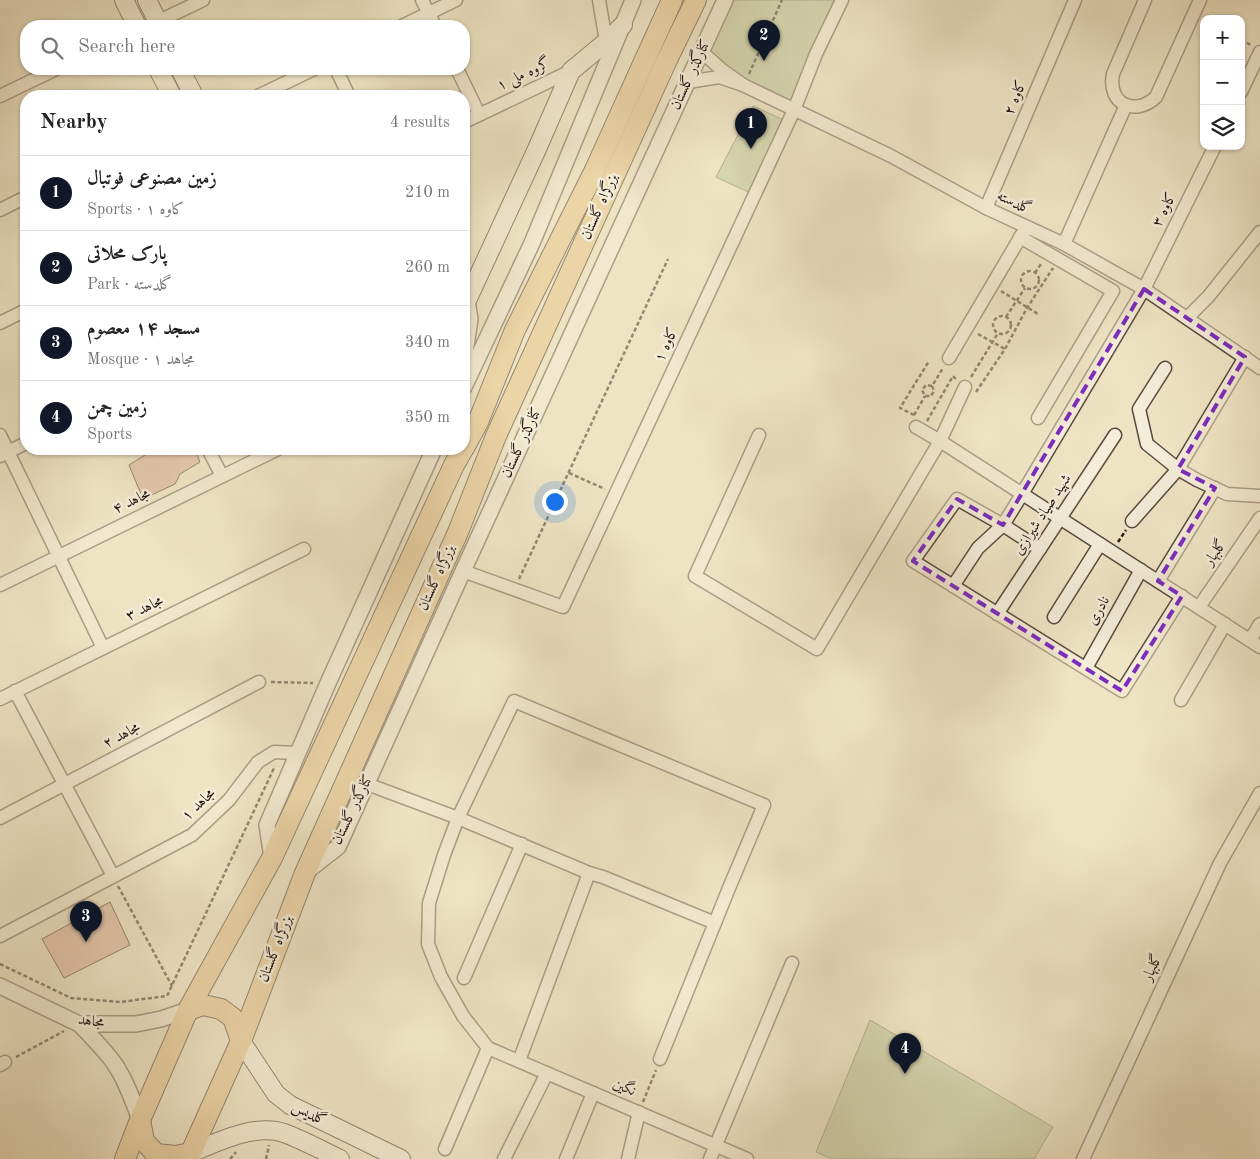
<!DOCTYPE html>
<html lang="en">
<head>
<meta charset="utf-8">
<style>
  body { margin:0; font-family:"Old Standard TT",Amiri,serif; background:#f2f2f2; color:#222 }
  .controls { position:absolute; right:15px; top:15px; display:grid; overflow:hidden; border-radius:10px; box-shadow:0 1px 4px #0004 }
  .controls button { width:45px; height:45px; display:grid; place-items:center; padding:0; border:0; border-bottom:1px solid #e0e0e0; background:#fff; color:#222; font:25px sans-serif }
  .you { position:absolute; left:554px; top:501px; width:18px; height:18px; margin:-12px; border:4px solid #fff; border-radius:50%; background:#1a73e8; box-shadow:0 0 0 8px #1a73e833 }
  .badge { display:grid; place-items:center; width:32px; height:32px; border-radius:50%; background:#111827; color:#fff; font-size:16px; font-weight:700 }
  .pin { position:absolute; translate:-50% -41px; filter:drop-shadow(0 1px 2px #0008) }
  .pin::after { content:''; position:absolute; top:26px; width:18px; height:15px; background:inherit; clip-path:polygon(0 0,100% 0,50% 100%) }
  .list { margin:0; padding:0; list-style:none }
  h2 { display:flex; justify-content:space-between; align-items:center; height:65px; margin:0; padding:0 20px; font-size:21px }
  h2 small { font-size:16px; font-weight:400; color:#767676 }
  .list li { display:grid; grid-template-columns:32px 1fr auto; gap:15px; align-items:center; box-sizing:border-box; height:75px; padding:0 20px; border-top:1px solid #e0e0e0 }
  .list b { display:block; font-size:19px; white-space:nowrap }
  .list p { margin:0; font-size:16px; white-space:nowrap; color:#767676 }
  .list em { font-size:16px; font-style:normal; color:#767676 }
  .icon { flex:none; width:28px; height:28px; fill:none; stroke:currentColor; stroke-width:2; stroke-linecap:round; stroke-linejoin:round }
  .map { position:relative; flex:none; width:1260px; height:1159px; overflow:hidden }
  .search { position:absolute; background:#fff; box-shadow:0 1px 4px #0004; left:20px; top:20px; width:450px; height:55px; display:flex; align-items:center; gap:12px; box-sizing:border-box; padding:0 18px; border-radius:20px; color:#767676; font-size:19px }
  .panel { position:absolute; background:#fff; box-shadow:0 1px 4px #0004; left:20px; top:90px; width:450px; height:365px; border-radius:20px }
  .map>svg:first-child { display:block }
</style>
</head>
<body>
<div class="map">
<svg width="1260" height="1159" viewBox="0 0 1260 1159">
  <rect width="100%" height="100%" fill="#eee4c4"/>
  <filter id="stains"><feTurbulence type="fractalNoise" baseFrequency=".004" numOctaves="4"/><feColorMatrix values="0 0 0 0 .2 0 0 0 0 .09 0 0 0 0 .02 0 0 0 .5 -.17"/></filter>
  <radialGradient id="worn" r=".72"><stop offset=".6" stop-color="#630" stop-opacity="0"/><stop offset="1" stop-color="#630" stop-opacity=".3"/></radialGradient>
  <g fill="#b7c495" stroke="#706e53">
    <path d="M725,0H843L794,110L702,52Z"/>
    <path d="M753,106L786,121L748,192L716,177Z"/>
    <path d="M870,1020L1053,1127L1034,1159H832L816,1152Z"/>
  </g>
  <g fill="#daa991" stroke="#281711">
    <path d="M148,449H195L200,462L180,474L175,484L143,499L129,465L145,455Z"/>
    <path d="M110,902L130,945L64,978L42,939Z"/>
  </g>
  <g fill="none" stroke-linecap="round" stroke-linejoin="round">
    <g stroke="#5a4a3e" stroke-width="15">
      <g id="minor">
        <path d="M422,0L435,26"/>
        <path d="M599,0L607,47"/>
        <path d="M1145,0L1113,74C1107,104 1135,117 1156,97L1200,0"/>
        <path d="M157,22L203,0"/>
        <path d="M402,26L456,0"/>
        <path d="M336,69L349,96"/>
        <path d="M457,69L479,114"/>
        <path d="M688,82L719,77L743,85L722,70L702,52"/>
        <path d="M743,85L891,156L986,208L1064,244L1144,289L1260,368"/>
        <path d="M1241,92L1260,52"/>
        <path d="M0,96L56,69"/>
        <path d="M258,96L314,69"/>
        <path d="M464,122L571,71"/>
        <path d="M986,208L1075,0"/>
        <path d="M0,210L26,197"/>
        <path d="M1020,237L1113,291L1038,418"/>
        <path d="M1064,244L1126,105"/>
        <path d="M1187,318L1208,297L1260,232"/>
        <path d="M0,323L26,310"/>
        <path d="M949,358L1024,231"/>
        <path d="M1165,368L1139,409L1147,444L1178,469L1197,480L1227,494L1260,496"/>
        <path d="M916,427L940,441L1260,647"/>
        <path d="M0,435L103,648"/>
        <path d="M759,435L695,576L817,649L940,441L965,387"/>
        <path d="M208,449L222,476"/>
        <path d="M0,456L26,443"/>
        <path d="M1132,521L1178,469L1245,357"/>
        <path d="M1040,549L1003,525L957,499L913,561L1122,691L1182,596"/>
        <path d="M463,571L563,607L794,110L816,54L842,0"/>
        <path d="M1158,581L1215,488"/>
        <path d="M0,585L278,449"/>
        <path d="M953,586L978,548L1003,525L1016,504L1144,289L1215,146"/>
        <path d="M1199,607L1260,518"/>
        <path d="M997,614L1115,435"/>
        <path d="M1054,617L1100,544"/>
        <path d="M1250,640L1260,624"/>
        <path d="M1086,668L1141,570"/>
        <path d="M15,691L113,876"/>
        <path d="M0,699L304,549"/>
        <path d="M1181,700L1225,624"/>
        <path d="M367,784L458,818L589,873L603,877L715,923"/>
        <path d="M0,818L259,682"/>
        <path d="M0,936L192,835L229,800L258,762L274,752L297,753"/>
        <path d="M464,978L522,844"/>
        <path d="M660,1059L729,888L764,805L514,701L476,780L458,818L444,855L429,903L428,944L441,977L463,1016L488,1048L747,1159"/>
        <path d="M519,1061L589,873"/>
        <path d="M0,1065L5,1062"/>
        <path d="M445,1149L488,1048"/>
        <path d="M504,1159L547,1073"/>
        <path d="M566,1159L593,1093"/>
        <path d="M628,1159L639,1112"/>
        <path d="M710,1159L792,963"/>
        <path d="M1083,1159L1220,863L1260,793"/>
      </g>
    </g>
    <g stroke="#5a4a3e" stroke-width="18">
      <g id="tertiary">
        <path d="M464,360L470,319L467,301"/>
        <path d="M464,387L532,243L633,0"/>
        <path d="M272,858L267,825L328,683L434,449"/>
        <path d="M306,872L338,847L463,571L725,0"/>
        <path d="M0,986L79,1024H136L161,1019L188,1010"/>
        <path d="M79,1024C92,1037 106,1051 116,1066C127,1083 133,1101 140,1120"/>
      </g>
    </g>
    <g stroke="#281711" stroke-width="20">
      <g id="secondary">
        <path d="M124,0L137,26"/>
        <path d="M147,0L160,26"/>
        <path d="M158,69L172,96"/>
        <path d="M180,69L194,96"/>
        <path d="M464,307L537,149L571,71L606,42L623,25"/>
        <path d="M241,1041L276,1094L290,1105L401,1159"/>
        <path d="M191,1153C217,1142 256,1123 284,1133C303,1140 321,1150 340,1159"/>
      </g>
    </g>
    <g stroke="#281711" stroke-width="22">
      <g id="trunk">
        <path d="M464,448L478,422L515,330L595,170L672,0"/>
        <path d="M188,1010L203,1005L221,1009L233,1018L241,1041"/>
        <path d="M140,1120L144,1141L156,1154L175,1156L191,1153"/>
        <path d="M125,1159L140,1120L188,1010L272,858L454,465L463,449"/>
        <path d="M188,1159L241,1041L305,873L458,532L496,436L666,62L696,0"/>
      </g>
    </g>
    <g stroke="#281711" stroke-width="2.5" stroke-dasharray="4 2.5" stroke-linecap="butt">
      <path d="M1241,40L1251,45"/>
      <path d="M749,74L782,0"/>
      <circle cx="1030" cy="280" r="9"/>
      <path d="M1035,273L1041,264"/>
      <path d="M1001,291L1038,314"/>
      <circle cx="1002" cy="325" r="9"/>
      <path d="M1006,317L1025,288"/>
      <path d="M978,334L1005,349"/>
      <path d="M971,377L998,333"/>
      <path d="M932,386L926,385L922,390L925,396H931L934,391L932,386L943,368"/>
      <path d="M976,392L1005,349L1027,308L1053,268"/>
      <path d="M914,415L900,408L929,361"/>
      <path d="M914,415L925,396"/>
      <path d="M927,421L953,376L957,380"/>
      <path d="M569,473L605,489"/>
      <path d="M1118,542L1126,530"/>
      <path d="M519,579L668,259"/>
      <path d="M271,682L313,683"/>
      <path d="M118,886L172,986"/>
      <path d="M0,964L71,998L120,1002L167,996L275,766"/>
      <path d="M16,1057L64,1031"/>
      <path d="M643,1102L656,1070"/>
      <path d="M230,1159L236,1152"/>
      <path d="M266,1159L269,1145"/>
    </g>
    <use href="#minor" stroke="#f4edd9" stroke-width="12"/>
    <use href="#tertiary" stroke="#f4edd9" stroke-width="15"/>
    <use href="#secondary" stroke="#f4edd9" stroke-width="18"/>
    <use href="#trunk" stroke="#e7c282" stroke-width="20"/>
  </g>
  <path d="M0 0H1260V1159H0ZM1144,289L1245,357L1178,469L1215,488L1158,581L1182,596L1122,691L913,561L957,499L1003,525Z" fill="#eee4c4" fill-opacity=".55" fill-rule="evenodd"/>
  <path fill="none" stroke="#7b2cbf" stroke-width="4" stroke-dasharray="10 6" stroke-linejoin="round" d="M1144,289L1245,357L1178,469L1215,488L1158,581L1182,596L1122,691L913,561L957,499L1003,525Z"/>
  <g text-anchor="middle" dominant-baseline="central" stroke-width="5" stroke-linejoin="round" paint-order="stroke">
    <g font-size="15" fill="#281711" stroke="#f4edd9">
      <text transform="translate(524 75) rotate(-25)">گروه ملی ۱</text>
      <text transform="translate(691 75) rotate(-65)">کنارگذر گلستان</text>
      <text transform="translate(1016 98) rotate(-67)">کاوه ۲</text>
      <text transform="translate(1014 203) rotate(25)">گلدسته</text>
      <text transform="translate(600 207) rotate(-66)">بزرگراه گلستان</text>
      <text transform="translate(1165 210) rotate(-63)">کاوه ۳</text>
      <text transform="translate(667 345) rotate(-65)">کاوه ۱</text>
      <text transform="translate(522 443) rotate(-65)">کنارگذر گلستان</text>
      <text transform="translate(132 502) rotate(-26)">مجاهد ۴</text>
      <text transform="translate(1043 515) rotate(-57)">شهید صیاد شیرازی</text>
      <text transform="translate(1216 553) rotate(-55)">گلبهار</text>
      <text transform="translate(437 578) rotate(-66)">بزرگراه گلستان</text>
      <text transform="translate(145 609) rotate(-26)">مجاهد ۳</text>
      <text transform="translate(1099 611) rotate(-60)">نادری</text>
      <text transform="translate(122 736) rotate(-28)">مجاهد ۲</text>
      <text transform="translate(199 805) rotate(-43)">۱ مجاهد</text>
      <text transform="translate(353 810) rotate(-64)">کنارگذر گلستان</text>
      <text transform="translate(276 949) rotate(-69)">بزرگراه گلستان</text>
      <text transform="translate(1153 968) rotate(-65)">گلبهار</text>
      <text transform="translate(91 1022) rotate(7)">مجاهد</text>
      <text transform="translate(624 1088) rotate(23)">نگین</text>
      <text transform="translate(309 1114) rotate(27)">گلدیس</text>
    </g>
  </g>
  <rect width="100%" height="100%" filter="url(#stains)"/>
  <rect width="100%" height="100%" fill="url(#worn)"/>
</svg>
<div class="controls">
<button>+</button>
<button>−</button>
<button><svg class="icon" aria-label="layers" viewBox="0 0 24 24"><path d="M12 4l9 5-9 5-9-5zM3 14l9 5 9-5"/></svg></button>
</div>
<div class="you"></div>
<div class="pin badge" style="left:751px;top:149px">1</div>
<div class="pin badge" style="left:764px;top:61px">2</div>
<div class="pin badge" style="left:86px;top:942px">3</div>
<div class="pin badge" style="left:905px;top:1074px">4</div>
<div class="search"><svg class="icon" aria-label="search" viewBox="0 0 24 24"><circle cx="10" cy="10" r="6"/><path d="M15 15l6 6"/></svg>Search here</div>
<section class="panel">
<h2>Nearby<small>4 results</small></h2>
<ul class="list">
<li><span class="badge">1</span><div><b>زمین مصنوعی فوتبال</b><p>Sports · کاوه ۱</p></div><em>210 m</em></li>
<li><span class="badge">2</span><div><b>پارک محلاتی</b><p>Park · گلدسته</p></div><em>260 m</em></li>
<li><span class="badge">3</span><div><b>مسجد ۱۴ معصوم</b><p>Mosque · ۱ مجاهد</p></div><em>340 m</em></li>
<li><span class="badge">4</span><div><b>زمین چمن</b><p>Sports</p></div><em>350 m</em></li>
</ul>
</section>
</div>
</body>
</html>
